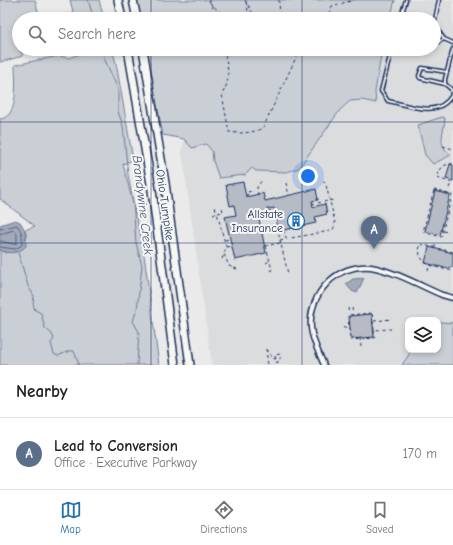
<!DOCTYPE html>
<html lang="en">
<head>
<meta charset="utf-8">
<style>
  body { margin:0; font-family:"Comic Neue",sans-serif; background:#f2f2f2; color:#202124 }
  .controls { position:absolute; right:12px; bottom:12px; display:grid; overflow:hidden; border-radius:8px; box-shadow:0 2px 6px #0003 }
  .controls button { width:36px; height:36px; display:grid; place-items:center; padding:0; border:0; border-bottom:1px solid #e0e0e0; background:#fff; color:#202124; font:20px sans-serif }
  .you { position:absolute; left:308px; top:176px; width:14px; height:14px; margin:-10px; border:3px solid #fff; border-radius:50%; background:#1a73e8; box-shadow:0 0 0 6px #1a73e833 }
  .badge { display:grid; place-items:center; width:26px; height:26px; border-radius:50%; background:#1f6fb2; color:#fff; font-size:13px; font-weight:700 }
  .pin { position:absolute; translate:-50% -33px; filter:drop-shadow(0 1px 2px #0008) }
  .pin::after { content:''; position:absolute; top:21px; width:14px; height:12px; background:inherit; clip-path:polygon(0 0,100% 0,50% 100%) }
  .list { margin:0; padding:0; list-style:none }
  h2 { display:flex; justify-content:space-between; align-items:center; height:52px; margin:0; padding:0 16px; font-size:17px }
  h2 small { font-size:13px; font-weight:400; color:#757577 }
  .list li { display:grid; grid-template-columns:26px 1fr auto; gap:12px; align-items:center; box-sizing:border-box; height:72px; padding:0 16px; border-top:1px solid #e0e0e0 }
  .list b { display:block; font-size:15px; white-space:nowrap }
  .list p { margin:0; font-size:13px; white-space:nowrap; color:#757577 }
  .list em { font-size:13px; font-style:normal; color:#757577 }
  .icon { flex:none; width:22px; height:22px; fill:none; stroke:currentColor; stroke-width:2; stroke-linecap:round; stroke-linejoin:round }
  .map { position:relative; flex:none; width:453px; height:365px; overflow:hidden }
  .search { position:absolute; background:#fff; box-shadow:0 2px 6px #0003; left:12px; right:12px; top:12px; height:44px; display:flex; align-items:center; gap:10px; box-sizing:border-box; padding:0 14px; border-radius:22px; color:#757577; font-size:15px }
  .sheet { height:124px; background:#fff }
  nav { display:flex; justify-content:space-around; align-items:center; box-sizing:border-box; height:56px; border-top:1px solid #e0e0e0; background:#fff; font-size:11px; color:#757577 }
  nav a { display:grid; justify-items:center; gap:2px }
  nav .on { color:#1f6fb2 }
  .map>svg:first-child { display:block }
</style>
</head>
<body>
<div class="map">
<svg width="453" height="365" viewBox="0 0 453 365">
  <rect width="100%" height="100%" fill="#e9eae9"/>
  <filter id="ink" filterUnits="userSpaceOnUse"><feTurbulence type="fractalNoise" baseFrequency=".025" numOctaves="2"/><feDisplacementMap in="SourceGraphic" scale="8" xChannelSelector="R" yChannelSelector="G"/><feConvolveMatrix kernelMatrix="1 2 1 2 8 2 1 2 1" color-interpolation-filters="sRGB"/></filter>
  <g filter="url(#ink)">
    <path fill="#dadcde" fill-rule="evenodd" d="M395,0H453V365H212L182,152L184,139L206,144L213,151V161L252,168L315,146L340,110L350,101L362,100L376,103L375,92L382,49H434V19H390ZM408,320H438V350H408Z"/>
    <g fill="#caced5" stroke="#727e9a">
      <path d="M0,0H35L40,19H19V47L23,56L0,62Z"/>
      <path d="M70,0H99L104,19H75Z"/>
      <path d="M136,0H395L390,19H373L376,15L373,19H140Z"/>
      <path d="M85,49H112L116,63L133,160L123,164L142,240L159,365H0V250L7,253L27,238L25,230L35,226L0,199V119C20,117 15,79 15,65L58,56L69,58L82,53Z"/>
      <path d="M146,49H382L375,92L376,103L362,100L350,101L340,110L299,168L287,172L256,171L252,168L245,175L219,178L213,161L212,151L206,144L192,148L184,139L163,135Z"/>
      <path d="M442,117L445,118C444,134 436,144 451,155L433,164L425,155L418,125Z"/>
      <path d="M441,322L453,323V365H402L412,350H438V323Z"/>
    </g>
    <g fill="#a2aaba" stroke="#6c7995">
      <path d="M15,220L20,222L25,230L26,246C18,254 10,254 0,250V225Z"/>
      <path d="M364,278L357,293L352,291L346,284L353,279Z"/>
    </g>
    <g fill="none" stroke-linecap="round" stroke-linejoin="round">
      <g stroke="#516083" stroke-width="1">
        <path d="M0,229L17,225C22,231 23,237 22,245L15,249L0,247"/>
        <path d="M0,234L14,230L17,234V243L13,244L0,241"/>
      </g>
      <g stroke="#6c7995" stroke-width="1">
        <path d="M88,0L94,19"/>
        <path d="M103,49L104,58L118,89V111L123,126L128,175L133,201L136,243L142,266L137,309L133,321L139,332L137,365"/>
        <path d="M18,252L28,286L34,296L33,304L35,310L41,313L45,328L52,334L54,339L51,343L54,354L58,356L69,351H74L79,365"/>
      </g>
    </g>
    <g fill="#b6bbc6" stroke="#1b2f5e">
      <path d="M450,164L453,165V181L446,179Z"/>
      <path d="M243,182L246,197L263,193L265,201L316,189L318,200L312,201L313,207L325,204L327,214L315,217L316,223L279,231L274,208L267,209L269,217L259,219L266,253L235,260L225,217L236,215L234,205L230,206L226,185Z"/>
      <path d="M435,191L450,195L440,235L425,231Z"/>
      <path d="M429,247L453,253V267H450L449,269L425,263Z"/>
      <path d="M372,314L374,337L351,339L349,316Z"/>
    </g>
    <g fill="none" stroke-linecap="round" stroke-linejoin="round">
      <g stroke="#1b2f5e" stroke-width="5">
        <g id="lane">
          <path d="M439,0L434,25L444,39L453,43"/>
          <path d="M400,19L406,0"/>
          <path d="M434,42H438L444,39"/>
          <path d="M392,49L381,91L388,101C409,105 438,119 452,95L451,89L445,84V79L453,49"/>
          <path d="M445,84L420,78L419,76L422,68L447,72"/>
        </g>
      </g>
      <g stroke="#1b2f5e" stroke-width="7">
        <path id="street" d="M324,365C319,353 312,340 311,328C308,294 337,263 371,267C394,271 421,286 442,295L453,298"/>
      </g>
      <g stroke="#1b2f5e" stroke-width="10">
        <g id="highway">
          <path d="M118,0L122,19"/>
          <path d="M133,0L137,19"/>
          <path d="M128,49L152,190L175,365"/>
          <path d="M143,49L165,183L190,365"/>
        </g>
      </g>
      <g stroke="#1b2f5e" stroke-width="1" stroke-dasharray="3 3" stroke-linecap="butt">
        <path d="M209,0L218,19"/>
        <path d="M245,0L256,19"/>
        <path d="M279,0L280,19"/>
        <path d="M246,2L250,19"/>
        <path d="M210,3L223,15L255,17"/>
        <path d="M327,19L332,6L354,0"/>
        <path d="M224,49C227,66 232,79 222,94L229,132C240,134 253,133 263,128L300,49"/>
        <path d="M443,146L453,149"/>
        <path d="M453,164C443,163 439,170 437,178L453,183"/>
        <path d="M286,183L289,195"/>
        <path d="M449,188L451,183"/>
        <path d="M434,190L452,195L441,237L423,232Z"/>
        <path d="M246,195H248L247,192L254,191"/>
        <path d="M258,195L257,187L262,180"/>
        <path d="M312,204L333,200"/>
        <path d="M215,207L217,213"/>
        <path d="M268,211L273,210L280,240L330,231L334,228L335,222L326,185L324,181H321"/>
        <path d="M218,213L223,212L222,207"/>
        <path d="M213,214L217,213L226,247L224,254"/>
        <path d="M284,230L286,238"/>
        <path d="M443,231L448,232"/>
        <path d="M225,240L230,239"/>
        <path d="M280,240L288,274"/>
        <path d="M265,246L280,243"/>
        <path d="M266,246L272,270L268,271"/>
        <path d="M226,247L232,246"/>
        <path d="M435,247L436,242"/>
        <path d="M453,252L420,244C415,266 437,267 453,271"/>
        <path d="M222,259L224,254L229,266L237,269"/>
        <path d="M266,263L269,261"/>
        <path d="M428,271L429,265"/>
        <path d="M348,308L349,314"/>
        <path d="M352,308L353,314"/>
        <path d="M374,321L392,319"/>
        <path d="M343,328L348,327"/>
        <path d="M374,330L372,313L348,315L350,340L375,338L374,330L391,329"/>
        <path d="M360,338L361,347"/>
        <path d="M266,349L268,365"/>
        <path d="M267,349L273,359L281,358"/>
        <path d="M276,362H281"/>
        <path d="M276,365L275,355L280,354"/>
      </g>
      <use href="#lane" stroke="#f6f6f2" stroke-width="2"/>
      <use href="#street" stroke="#f6f6f2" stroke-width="4"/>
      <use href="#highway" stroke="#f6f6f2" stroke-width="7"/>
    </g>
  </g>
  <path fill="none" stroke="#1b2f5e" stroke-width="1" stroke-opacity="0.55" d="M151,0V19M302,0V19M151,49V365M302,49V365M0,122H453M0,243H453"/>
  <defs>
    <g id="building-ring" transform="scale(0.9)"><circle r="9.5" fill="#f6f6f2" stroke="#1f6fb2" stroke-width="1.5"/><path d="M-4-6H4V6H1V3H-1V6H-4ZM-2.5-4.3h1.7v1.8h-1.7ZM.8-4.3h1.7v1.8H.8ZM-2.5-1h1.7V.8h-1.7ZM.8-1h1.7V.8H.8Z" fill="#1f6fb2"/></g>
  </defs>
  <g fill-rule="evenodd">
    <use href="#building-ring" x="296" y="221"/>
  </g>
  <g text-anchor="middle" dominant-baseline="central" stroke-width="4" stroke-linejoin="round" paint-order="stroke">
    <g font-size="12" fill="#1b2f5e" stroke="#f6f6f2">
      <text transform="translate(165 205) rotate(82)">Ohio Turnpike</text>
    </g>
    <g font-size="12" fill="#1b2f5e" stroke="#f6f6f2" text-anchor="end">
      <text x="283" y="214">Allstate<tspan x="283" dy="14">Insurance</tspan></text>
    </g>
    <g font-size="13" font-style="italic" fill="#44547a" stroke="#f6f6f2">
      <text transform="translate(143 205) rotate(83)">Brandywine Creek</text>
    </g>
  </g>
</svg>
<div class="controls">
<button><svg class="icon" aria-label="layers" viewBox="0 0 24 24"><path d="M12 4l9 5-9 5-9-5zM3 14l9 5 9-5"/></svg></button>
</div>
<div class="you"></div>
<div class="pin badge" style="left:374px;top:249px;background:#5c6f8a">A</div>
<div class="search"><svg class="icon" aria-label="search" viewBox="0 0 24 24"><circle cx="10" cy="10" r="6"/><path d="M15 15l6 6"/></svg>Search here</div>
</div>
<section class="sheet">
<h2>Nearby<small></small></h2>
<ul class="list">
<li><span class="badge" style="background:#5c6f8a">A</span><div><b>Lead to Conversion</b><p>Office · Executive Parkway</p></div><em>170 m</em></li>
</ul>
</section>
<nav>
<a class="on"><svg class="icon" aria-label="map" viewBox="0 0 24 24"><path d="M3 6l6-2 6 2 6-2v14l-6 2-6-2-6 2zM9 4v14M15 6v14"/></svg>Map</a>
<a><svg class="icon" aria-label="directions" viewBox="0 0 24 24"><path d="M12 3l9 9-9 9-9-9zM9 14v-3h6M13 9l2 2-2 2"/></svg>Directions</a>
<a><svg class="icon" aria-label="saved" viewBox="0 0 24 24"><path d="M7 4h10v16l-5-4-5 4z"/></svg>Saved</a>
</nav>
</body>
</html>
